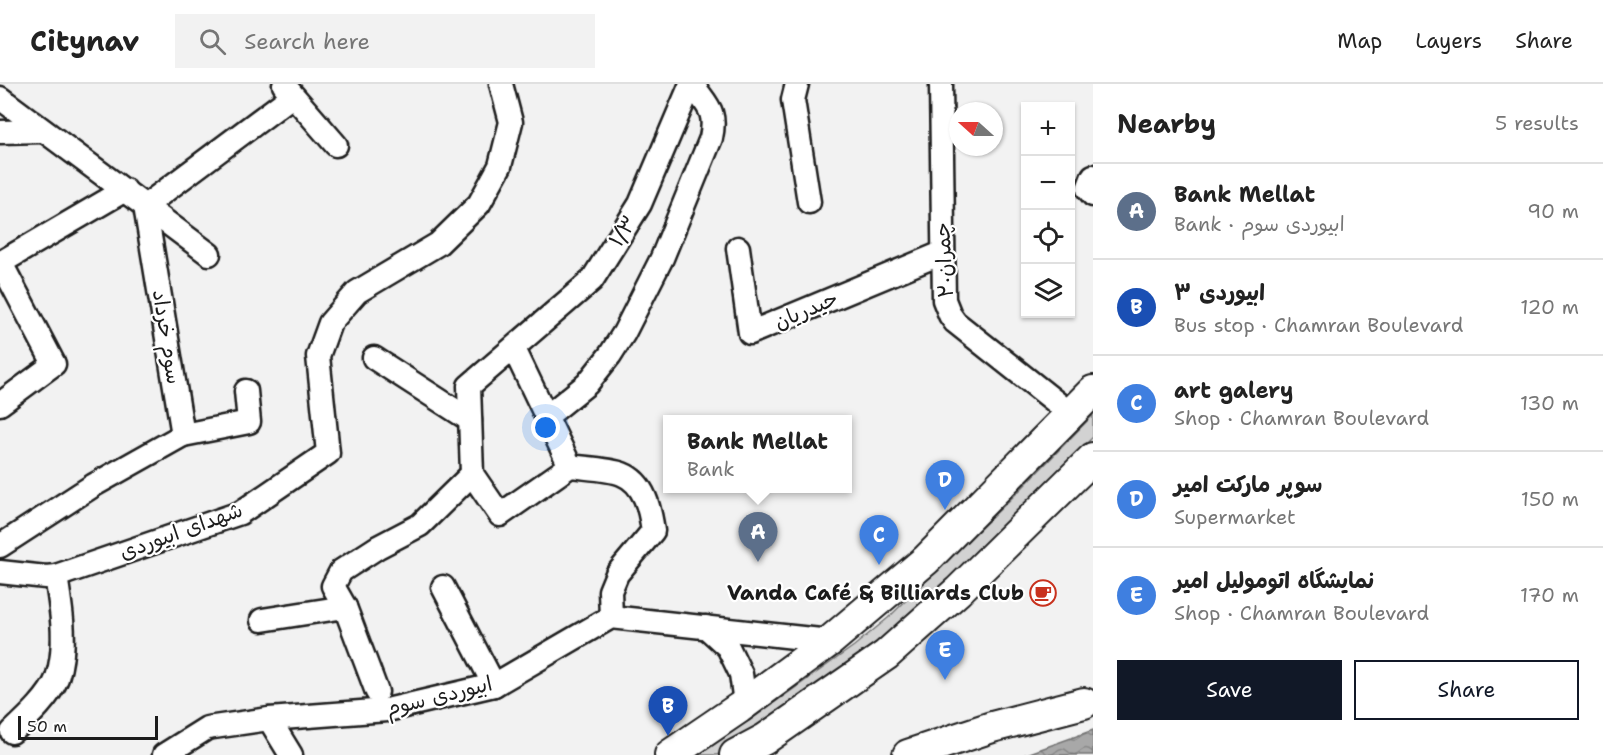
<!DOCTYPE html>
<html lang="en">
<head>
<meta charset="utf-8">
<style>
  body { margin:0; font-family:"Shantell Sans","Playpen Sans Arabic",sans-serif; background:#f2f2f2; color:#222 }
  .controls { position:absolute; right:18px; top:18px; display:grid; overflow:hidden; border-radius:0px; box-shadow:0 2px 4px #0004 }
  .controls button { width:54px; height:54px; display:grid; place-items:center; padding:0; border:0; border-bottom:2px solid #e0e0e0; background:#fff; color:#222; font:30px sans-serif }
  .compass { position:absolute; left:949px; top:18px; width:54px; height:54px; border-radius:50%; background:#fff; box-shadow:0 2px 4px #0004; rotate:291deg }
  .scale { position:absolute; left:18px; bottom:15px; width:140px; box-sizing:border-box; padding-left:6px; border:3px solid #1c1c1c; border-top:0; font-size:16px; line-height:21px; white-space:nowrap; color:#1c1c1c; -webkit-text-stroke:4px #fff; paint-order:stroke }
  .you { position:absolute; left:546px; top:344px; width:21px; height:21px; margin:-15px; border:4px solid #fff; border-radius:50%; background:#1a73e8; box-shadow:0 0 0 9px #1a73e833 }
  .badge { display:grid; place-items:center; width:39px; height:39px; border-radius:50%; background:#111827; color:#fff; font-size:20px; font-weight:700 }
  .pin { position:absolute; translate:-50% -50px; filter:drop-shadow(0 2px 3px #0008) }
  .pin::after { content:''; position:absolute; top:32px; width:21px; height:18px; background:inherit; clip-path:polygon(0 0,100% 0,50% 100%) }
  .popup { position:absolute; left:663px; top:331px; width:189px; height:78px; box-sizing:border-box; display:grid; place-content:center; border-radius:0px; background:#fff; filter:drop-shadow(0 2px 4px #0005); font-size:20px; white-space:nowrap; color:#767676 }
  .popup b { font-size:22px; color:#222 }
  .popup::after { content:''; position:absolute; left:50%; top:100%; margin-left:-12px; border:12px solid transparent; border-top-color:#fff }
  .list { margin:0; padding:0; list-style:none }
  h2 { display:flex; justify-content:space-between; align-items:center; height:78px; margin:0; padding:0 24px; font-size:26px }
  h2 small { font-size:20px; font-weight:400; color:#767676 }
  .list li { display:grid; grid-template-columns:39px 1fr auto; gap:18px; align-items:center; box-sizing:border-box; height:96px; padding:0 24px; border-top:2px solid #e0e0e0 }
  .list b { display:block; font-size:22px; white-space:nowrap }
  .list p { margin:0; font-size:20px; white-space:nowrap; color:#767676 }
  .list em { font-size:20px; font-style:normal; color:#767676 }
  .actions { display:flex; gap:12px; padding:18px 24px }
  .actions a { flex:1; padding:14px 0; border:2px solid #111827; border-radius:0px; text-align:center; font-size:21px; color:#111827 }
  .actions .main { background:#111827; color:#fff }
  .icon { flex:none; width:33px; height:33px; fill:none; stroke:currentColor; stroke-width:2; stroke-linecap:round; stroke-linejoin:round }
  .map { position:relative; flex:none; width:1093px; height:671px; overflow:hidden }
  header { display:flex; align-items:center; gap:36px; box-sizing:border-box; height:84px; padding:0 30px; background:#fff; border-bottom:2px solid #e0e0e0 }
  header strong { font-size:28px }
  nav { display:flex; gap:33px; margin-inline-start:auto; font-size:21px }
  .search { width:420px; height:54px; background:#f2f2f2; display:flex; align-items:center; gap:15px; box-sizing:border-box; padding:0 21px; border-radius:0px; color:#767676; font-size:22px }
  main { display:flex }
  aside { flex:1; background:#fff }
  .map>svg:first-child { display:block }
</style>
</head>
<body>
<header>
<strong>Citynav</strong>
<div class="search"><svg class="icon" aria-label="search" viewBox="0 0 24 24"><circle cx="10" cy="10" r="6"/><path d="M15 15l6 6"/></svg>Search here</div>
<nav><a>Map</a><a>Layers</a><a>Share</a></nav>
</header>
<main>
<div class="map">
<svg width="1093" height="671" viewBox="0 0 1093 671">
  <defs>
    <pattern id="water-waves" width="16" height="10" patternUnits="userSpaceOnUse" patternTransform="scale(1.5)"><rect width="16" height="10" fill="#a8a8a8"/><path d="M0 5q4-4 8 0t8 0" fill="none" stroke="#888"/></pattern>
  </defs>
  <rect width="100%" height="100%" fill="#f2f2f2"/>
  <filter id="ink" filterUnits="userSpaceOnUse"><feTurbulence type="fractalNoise" baseFrequency=".0167" numOctaves="2"/><feDisplacementMap in="SourceGraphic" scale="12" xChannelSelector="R" yChannelSelector="G"/><feConvolveMatrix kernelMatrix="1 2 1 2 8 2 1 2 1" color-interpolation-filters="sRGB"/></filter>
  <g filter="url(#ink)">
    <path fill="#d2d2d2" stroke="#777" stroke-width="1.5" d="M1093,331V353L910,534L813,613L717,671H687L750,636L854,562L888,534L1021,405Z"/>
    <path fill="url(#water-waves)" stroke="#707070" stroke-width="1.5" d="M1093,646V671H1023L1027,670Z"/>
    <g fill="none" stroke-linecap="round" stroke-linejoin="round">
      <g stroke="#1c1c1c" stroke-width="27">
        <g id="minor">
          <path d="M797,0L793,16L809,118"/>
          <path d="M941,0L944,216L950,231L955,238L1071,330"/>
          <path d="M284,1L336,61"/>
          <path d="M0,14L145,122L183,351L94,401L0,462"/>
          <path d="M0,48L42,47"/>
          <path d="M1093,92L1088,105L1093,111"/>
          <path d="M738,164L750,249L942,169"/>
          <path d="M209,170L145,122L292,12"/>
          <path d="M0,179L125,106"/>
          <path d="M514,265L570,382"/>
          <path d="M374,274L470,336"/>
          <path d="M0,320L54,280L1,179"/>
          <path d="M546,333L587,300L610,271L624,249L662,174L711,54C717,26 707,22 692,0"/>
          <path d="M183,351L249,338L246,307"/>
          <path d="M472,390L469,302L592,196L640,120L691,0"/>
          <path d="M472,390L500,431L570,382C583,384 610,385 622,390C645,399 650,426 653,447L617,490L610,507L611,533"/>
          <path d="M0,488L46,493L56,492L240,429L328,369L318,272L330,239L357,208L438,160L479,120L500,82L511,38L501,0"/>
          <path d="M443,503L494,601"/>
          <path d="M345,523L333,502L341,487L378,463L420,441L472,390"/>
          <path d="M262,536L345,523L377,608"/>
          <path d="M706,543L728,563L741,590L745,619"/>
          <path d="M269,635L291,671"/>
          <path d="M12,648C27,634 50,613 57,594C68,561 61,524 56,492"/>
          <path d="M164,671L207,644L269,635L387,626L494,601L611,533L830,557"/>
        </g>
      </g>
      <g stroke="#1c1c1c" stroke-width="34">
        <g id="major">
          <path d="M670,671L739,624L830,557L926,476L1093,307"/>
          <path d="M735,671L765,655L886,571L958,507L1093,374"/>
          <path d="M908,671L992,643L1084,619"/>
        </g>
      </g>
      <use href="#minor" stroke="#fff" stroke-width="22"/>
      <use href="#major" stroke="#fff" stroke-width="30"/>
    </g>
  </g>
  <defs>
    <g id="cafe-ring" transform="scale(1.35)"><circle r="9.5" fill="#fff" stroke="#c8321e" stroke-width="1.5"/><path d="M-5.5-4.5H6V0H3Q3 3.5 0 3.5H-2.5Q-5.5 3.5-5.5 0ZM3-3.2v2h1.7v-2ZM-6 4.5H4V6H-6Z" fill="#c8321e"/></g>
  </defs>
  <g fill-rule="evenodd">
    <use href="#cafe-ring" x="1043" y="509"/>
  </g>
  <g text-anchor="middle" dominant-baseline="central" stroke-width="4.5" stroke-linejoin="round" paint-order="stroke">
    <g font-size="21" fill="#1c1c1c" stroke="#fff">
      <text transform="translate(623 147) rotate(-57)">۱/۳</text>
      <text transform="translate(944 176) rotate(-93)">چمران۲۰</text>
      <text transform="translate(806 226) rotate(-23)">حیدریان</text>
      <text transform="translate(167 253) rotate(81)">سوم خرداد</text>
      <text transform="translate(181 447) rotate(-20)">شهدای ابیوردی</text>
      <text transform="translate(439 612) rotate(-14)">ابیوردی سوم</text>
    </g>
    <g font-size="21" font-weight="bold" fill="#1c1c1c" stroke="#fff" text-anchor="end">
      <text x="1024" y="509">Vanda Café &amp; Billiards Club</text>
    </g>
  </g>
</svg>
<div class="controls">
<button>+</button>
<button>−</button>
<button><svg class="icon" aria-label="locate" viewBox="0 0 24 24"><circle cx="12" cy="12" r="6"/><path d="M12 2v4M12 18v4M2 12h4M18 12h4"/></svg></button>
<button><svg class="icon" aria-label="layers" viewBox="0 0 24 24"><path d="M12 4l9 5-9 5-9-5zM3 14l9 5 9-5"/></svg></button>
</div>
<svg class="compass" viewBox="-18 -18 36 36"><path d="M0-13l5 13h-10z" fill="#e53935"/><path d="M0 13l5-13h-10z" fill="#767676"/></svg>
<div class="scale">50 m</div>
<div class="you"></div>
<div class="pin badge" style="left:758px;top:478px;background:#5c6f8a">A</div>
<div class="popup"><b>Bank Mellat</b>Bank</div>
<div class="pin badge" style="left:668px;top:652px;background:#1a4fb4">B</div>
<div class="pin badge" style="left:879px;top:481px;background:#3f7fe0">C</div>
<div class="pin badge" style="left:945px;top:426px;background:#3f7fe0">D</div>
<div class="pin badge" style="left:945px;top:596px;background:#3f7fe0">E</div>
</div>
<aside>
<h2>Nearby<small>5 results</small></h2>
<ul class="list">
<li><span class="badge" style="background:#5c6f8a">A</span><div><b>Bank Mellat</b><p>Bank · ابیوردی سوم</p></div><em>90 m</em></li>
<li><span class="badge" style="background:#1a4fb4">B</span><div><b>ابیوردی ۳</b><p>Bus stop · Chamran Boulevard</p></div><em>120 m</em></li>
<li><span class="badge" style="background:#3f7fe0">C</span><div><b>art galery</b><p>Shop · Chamran Boulevard</p></div><em>130 m</em></li>
<li><span class="badge" style="background:#3f7fe0">D</span><div><b>سوپر مارکت امیر</b><p>Supermarket</p></div><em>150 m</em></li>
<li><span class="badge" style="background:#3f7fe0">E</span><div><b>نمایشگاه اتومولیل امیر</b><p>Shop · Chamran Boulevard</p></div><em>170 m</em></li>
</ul>
<div class="actions"><a class="main">Save</a><a>Share</a></div>
</aside>
</main>
</body>
</html>
